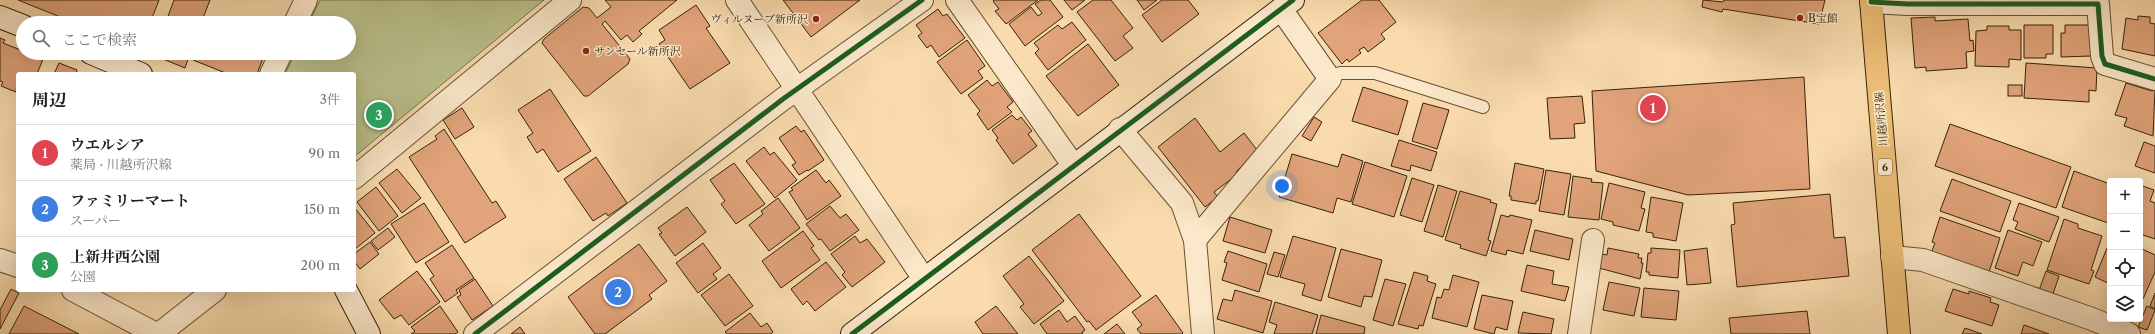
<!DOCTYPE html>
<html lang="ja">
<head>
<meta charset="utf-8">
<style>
  body { margin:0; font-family:"Libre Caslon Text","Noto Serif JP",serif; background:#f2f2f2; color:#202124 }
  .controls { position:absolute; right:12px; bottom:12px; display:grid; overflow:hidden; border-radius:4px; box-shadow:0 4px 16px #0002 }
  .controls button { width:36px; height:36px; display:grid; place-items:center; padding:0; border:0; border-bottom:1px solid #e0e0e0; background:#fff; color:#202124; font:20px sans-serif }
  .you { position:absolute; left:1282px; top:186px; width:14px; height:14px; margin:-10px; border:3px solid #fff; border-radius:50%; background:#1a73e8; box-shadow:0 0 0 6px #1a73e833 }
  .badge { display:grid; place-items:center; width:26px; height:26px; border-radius:50%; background:#8f2418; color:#fff; font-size:13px; font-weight:700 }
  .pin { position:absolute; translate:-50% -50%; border:2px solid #fff; box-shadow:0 1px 4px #0006 }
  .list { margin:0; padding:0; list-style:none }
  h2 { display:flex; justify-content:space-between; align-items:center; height:52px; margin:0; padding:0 16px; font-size:17px }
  h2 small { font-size:13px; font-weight:400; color:#757577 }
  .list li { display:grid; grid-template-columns:26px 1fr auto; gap:12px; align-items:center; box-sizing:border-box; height:56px; padding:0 16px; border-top:1px solid #e0e0e0 }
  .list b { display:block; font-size:15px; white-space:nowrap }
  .list p { margin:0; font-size:13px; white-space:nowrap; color:#757577 }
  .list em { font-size:13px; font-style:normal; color:#757577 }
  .icon { flex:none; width:22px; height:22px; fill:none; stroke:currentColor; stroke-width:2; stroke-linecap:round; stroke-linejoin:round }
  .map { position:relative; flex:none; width:2155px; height:334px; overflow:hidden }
  .search { position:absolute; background:#fff; box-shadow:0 4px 16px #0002; left:16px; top:16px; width:340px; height:44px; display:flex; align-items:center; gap:10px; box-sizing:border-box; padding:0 14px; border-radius:22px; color:#757577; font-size:15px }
  .panel { position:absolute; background:#fff; box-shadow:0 4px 16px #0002; left:16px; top:72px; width:340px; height:220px; border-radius:4px }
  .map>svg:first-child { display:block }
</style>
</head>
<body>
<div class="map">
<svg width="2155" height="334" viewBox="0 0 2155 334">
  <rect width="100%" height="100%" fill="#f9dbad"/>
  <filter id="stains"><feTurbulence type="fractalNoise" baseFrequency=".005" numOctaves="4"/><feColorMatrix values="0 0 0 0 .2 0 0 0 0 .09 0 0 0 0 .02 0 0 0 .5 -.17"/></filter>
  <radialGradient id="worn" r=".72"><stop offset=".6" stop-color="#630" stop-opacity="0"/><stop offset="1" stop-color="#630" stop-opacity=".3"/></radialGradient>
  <path fill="#bac18c" stroke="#78724a" d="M320,0H544L354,157V74H285L295,53H349V23H309Z"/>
  <g fill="#e1a37a" stroke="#372309">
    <path d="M18,0H159L150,23H75Z"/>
    <path d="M174,0H210L201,23H177L167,19Z"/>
    <path d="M605,0H677L639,31L642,34L633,42L627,35L621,40L605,21L602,24L630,59L628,64L588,96H584L542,43L544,39L583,7L589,8L597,18L611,7Z"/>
    <path d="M783,0H860L811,37Z"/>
    <path d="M994,0H1038L1006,24L995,11L999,9L993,1Z"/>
    <path d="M1041,0H1050L1063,17L1025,46L1009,24L1031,7L1038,16L1042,13L1035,4Z"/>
    <path d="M1064,0H1085L1072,10Z"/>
    <path d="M1093,0H1111L1133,28L1123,36L1133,48L1115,61L1077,12Z"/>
    <path d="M1137,0H1157L1144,10Z"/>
    <path d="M1162,0H1188L1199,14L1162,42L1142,15Z"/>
    <path d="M1362,0H1379L1396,22L1381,34L1385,39L1368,52L1364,47L1359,50L1361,53L1349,62L1347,59L1342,64L1318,33Z"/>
    <path d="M1703,0L1723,2L1724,0H1825L1819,24L1723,9L1722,12L1702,7Z"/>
    <path d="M696,5L710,26L706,28L730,63L690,89L659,44L665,40L659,30Z"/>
    <path d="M938,9L943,16L947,14L965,38L939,57L931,45L927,48L918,36L922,33L916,25Z"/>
    <path d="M2138,16L2150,17V23L2155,24V56L2122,49L2126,18L2138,20Z"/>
    <path d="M1935,17V21L1968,19L1970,41L1973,40L1974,51L1966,52L1967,68L1926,71V67L1915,68L1911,18Z"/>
    <path d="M1072,22L1086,40L1048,70L1035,53L1039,49L1034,43L1058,25L1062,29Z"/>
    <path d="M2024,25H2053V54H2046V58H2024Z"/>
    <path d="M2065,25H2090L2091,56L2061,57V33H2065Z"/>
    <path d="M1987,26H2009V30H2021V60L2009,59V67L1975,66L1976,31L1987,30Z"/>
    <path d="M0,38L5,40L3,43L23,51V53L43,59L37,74H18L16,92L1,86L3,82L0,81Z"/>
    <path d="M967,40L985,66L978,71L983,78L961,94L937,62Z"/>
    <path d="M1088,44L1119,85L1078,116L1046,76Z"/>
    <path d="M165,53H190L185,68L163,59Z"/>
    <path d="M193,53H265L257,74H228L193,60L196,54Z"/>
    <path d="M59,63L77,70L76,74H54Z"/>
    <path d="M2026,63L2097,68L2096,91L2089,90V102L2024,98Z"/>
    <path d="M1804,77L1810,189L1688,195L1596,171L1592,91Z"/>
    <path d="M987,80L992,86L998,82L1013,102L1007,107L1012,112L988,130L977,114L980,111L968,95Z"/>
    <path d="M2126,83L2152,91L2155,90L2153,136L2124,126L2127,118L2115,115Z"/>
    <rect x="2008" y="85" width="14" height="11"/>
    <path d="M1363,87L1408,101L1398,135L1352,121Z"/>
    <path d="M550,89L591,151L558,172L543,149L537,153L527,137L533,133L518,110Z"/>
    <path d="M1582,96L1585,123L1574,124L1575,138L1550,139L1547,98Z"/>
    <path d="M1423,103L1449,110L1437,149L1412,141Z"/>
    <path d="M462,108L474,127L455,139L443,120Z"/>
    <path d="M1012,115L1017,120L1021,117L1032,131L1028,134L1037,146L1013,164L996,140L998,138L992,130Z"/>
    <path d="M1314,117L1322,122L1311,141L1302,136Z"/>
    <path d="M1195,118L1220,152L1244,133L1257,150L1236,172L1238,174L1214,192L1218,197L1205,207L1158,147Z"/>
    <path d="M1950,124L2071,167L2056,208L1935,166Z"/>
    <path d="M796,126L801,132L804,130L824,160L808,171L807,170L799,175L792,165L796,163L779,138Z"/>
    <path d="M444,129L492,203L496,201L506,217L465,243L409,157L437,139L435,136Z"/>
    <path d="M1399,140L1437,152L1431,171L1411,165L1410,171L1391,166Z"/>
    <path d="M2144,142L2155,146V173L2135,166Z"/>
    <path d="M764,147L770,155L774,152L797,180L775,198L746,161Z"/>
    <path d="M1292,154L1338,167L1342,154L1363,161L1351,202L1337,198L1333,213L1279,197Z"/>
    <path d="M596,157L627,203L608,216L606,213L593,221L564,179Z"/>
    <path d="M1365,162L1407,176L1394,217L1352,204Z"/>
    <path d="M734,163L765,204L736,224L721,204L725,201L710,180Z"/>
    <path d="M1515,163L1544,169L1538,201H1536V204L1511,200V196H1509Z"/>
    <path d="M397,169L421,198L402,213L379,183Z"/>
    <path d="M816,170L826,183L829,180L841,196L807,220L789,192L793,190L791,188Z"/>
    <path d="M1546,170L1571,174L1564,215L1539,211Z"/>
    <path d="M2074,171L2110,184V218L2108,223L2062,207Z"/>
    <path d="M1573,176L1592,179L1591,182L1603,183L1599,220L1568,217Z"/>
    <path d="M1412,178L1434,185L1422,222L1400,215Z"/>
    <path d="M1952,179L2011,201L2000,232L1940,211Z"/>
    <path d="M1609,183L1645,192L1641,208L1645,209L1639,231L1613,225V222L1601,219Z"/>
    <path d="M1438,185L1457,191L1443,237L1424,231Z"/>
    <path d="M2140,185L2154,190L2150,201L2155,203V239L2140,234Z"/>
    <path d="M376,187L398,216L379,231L357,202Z"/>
    <path d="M1460,191L1491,200L1490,202L1497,204L1488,240L1491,241L1486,256L1460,248L1461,245L1445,240Z"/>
    <path d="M1830,194L1834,238L1845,237L1849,276L1737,287L1731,225L1735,224L1733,203Z"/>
    <path d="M1651,197L1683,203L1676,241L1653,237V233L1646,232Z"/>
    <path d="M778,198L800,228L769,251L749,225L763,214L761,211Z"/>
    <path d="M424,203L449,242L416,263L391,224Z"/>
    <path d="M2019,203L2059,217L2049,242L2015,229L2018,222L2013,220Z"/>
    <path d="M830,206L840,218L846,214L859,230L830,251L821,239L819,240L806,224Z"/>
    <path d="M354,207L375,233L355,249L354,248Z"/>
    <path d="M687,207L706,232L675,256L659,234L662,233L658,228Z"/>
    <path d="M1079,214L1141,296L1096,330L1089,321L1087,322L1032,250Z"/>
    <path d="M1501,215L1509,217L1510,215L1532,220L1523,254L1507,250L1506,255L1491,251Z"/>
    <path d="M1230,217L1272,230L1265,253L1223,241Z"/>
    <path d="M1940,217L2000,238L1989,272L1931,253L1935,243L1932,242Z"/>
    <path d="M2064,219L2078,224V228L2102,236L2091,270L2094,271L2089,284L2047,270Z"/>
    <path d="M388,228L395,237L378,250L371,241Z"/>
    <path d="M1535,230L1573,239L1569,260L1530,251Z"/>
    <path d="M2008,230L2042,242L2033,266L2023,262L2018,276L1995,268Z"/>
    <path d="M803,231L814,246L811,248L820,260L781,288L762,261Z"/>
    <path d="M855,236L860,243L867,239L885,262L852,287L842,275L845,272L831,254Z"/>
    <path d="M1293,236L1336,248L1321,301L1302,295L1305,284L1280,277Z"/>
    <path d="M2110,241V284L2095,277Z"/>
    <path d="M370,242L379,254L360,269L354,261V254Z"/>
    <path d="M703,243L721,268L713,274L717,279L698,293L676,263Z"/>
    <path d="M639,244L667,281L649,295L652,299L605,334H595L568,297Z"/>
    <path d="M452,245L474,278L456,290L458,293L445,302L430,279L434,276L425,263Z"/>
    <path d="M1608,248L1639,254L1638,258H1642L1641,263H1643L1640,279L1599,268L1602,254L1607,255Z"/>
    <path d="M1651,248L1680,250L1678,278L1649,275V272H1646L1648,253H1651Z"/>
    <path d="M1707,248L1711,283L1687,285L1684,251Z"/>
    <path d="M2140,248L2155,255V272L2143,299L2140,297Z"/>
    <path d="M1341,249L1382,260L1372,297L1364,296L1361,307L1328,297Z"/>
    <path d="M1228,251L1267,264L1259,292L1222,280L1227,263L1224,262Z"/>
    <path d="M1274,252L1285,255L1278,277L1267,274Z"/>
    <path d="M1029,256L1064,301L1034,324L1020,307L1024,304L1003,276Z"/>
    <path d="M826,262L846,287L815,311L807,301L803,305L791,289Z"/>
    <path d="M1527,265L1554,271L1552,284L1569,287L1565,301L1521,291Z"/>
    <path d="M417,271L440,302L409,325L401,315L394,319L379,300Z"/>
    <path d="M2046,271L2059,276L2052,297L2038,293Z"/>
    <path d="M1414,272L1428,276L1427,281L1436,284L1423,326L1419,325L1418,329L1398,324Z"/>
    <path d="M729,274L753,306L725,326L701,295Z"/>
    <path d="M1453,275L1479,282L1467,327L1432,318L1437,297L1441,298L1444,289L1449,290Z"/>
    <path d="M475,279L493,306L472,320L457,297L461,295L459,290Z"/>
    <path d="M1385,279L1406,284L1393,326L1373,320Z"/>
    <path d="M1609,282L1640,288L1634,316L1603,310Z"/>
    <path d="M1644,288L1679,291L1676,320L1641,317Z"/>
    <path d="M11,289L19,293L0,329V310Z"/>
    <path d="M1953,289L1969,294V291L1991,298L1990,302L1999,305L1992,326L1945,311Z"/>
    <path d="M1235,290L1272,301L1263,333L1217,319L1223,299L1232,301Z"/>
    <path d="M2155,293V309L2150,306Z"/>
    <path d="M1156,295L1183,333L1182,334H1141L1137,329L1142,325L1132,312Z"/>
    <path d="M1482,295L1513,301L1507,330L1496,327L1494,334L1474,329Z"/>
    <path d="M1275,302L1318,315L1312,334H1274L1277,325L1269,322Z"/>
    <path d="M24,306L79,334H9Z"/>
    <path d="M440,306L458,332L455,334H411L415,331L411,327Z"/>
    <path d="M996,306L1018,334H983L975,322Z"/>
    <path d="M2147,306L2155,310L2147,330L2138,327Z"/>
    <path d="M1059,310L1067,322L1075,316L1085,330L1082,332L1083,334H1047L1040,324Z"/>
    <path d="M1807,311L1810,334H1731L1729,318Z"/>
    <path d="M1523,312L1554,319L1551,334L1518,333Z"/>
    <path d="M750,313L761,327L767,323L773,332L771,334H727L725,332Z"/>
    <path d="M1321,315L1365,327L1364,334H1316Z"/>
    <path d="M1117,324L1125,334H1104Z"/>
    <path d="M2024,325L2049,334H2021Z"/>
    <path d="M520,327L525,334H511Z"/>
    <path d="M1965,328L1982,334H1962Z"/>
  </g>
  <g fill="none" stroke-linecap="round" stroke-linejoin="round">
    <g stroke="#685132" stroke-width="14">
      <path id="lane" d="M1330,79L1340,73H1375L1483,107"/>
    </g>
    <g stroke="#685132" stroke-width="24">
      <g id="street">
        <path d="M737,0L924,279"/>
        <path d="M957,0L1073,165"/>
        <path d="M1871,2L1908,4H2098L2102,56L2105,64L2155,79"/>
        <path d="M295,23L306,0"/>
        <path d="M271,74L281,53"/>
        <path d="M1120,129L1182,203L1195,240L1203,334"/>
        <path d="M354,178L570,0"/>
        <path d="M1195,240L1330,79L1281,9"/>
        <path d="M1892,257L1923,260L2092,319L2129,334"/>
        <path d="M0,260L18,266"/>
        <path d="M73,290L156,334"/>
        <path d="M159,334L215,290"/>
        <path d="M475,334L783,99L922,0"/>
        <path d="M1579,334L1593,240"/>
      </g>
    </g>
    <g stroke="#372309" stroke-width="24">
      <g id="secondary">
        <path d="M0,17L23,26"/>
        <path d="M91,53L141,74"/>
        <path d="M346,290L369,334"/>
        <path d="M852,334L1293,0"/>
      </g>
    </g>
    <g stroke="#372309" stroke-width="24">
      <path id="primary" d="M1871,0L1899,334"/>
    </g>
    <use href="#lane" stroke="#fbe8ca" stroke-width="12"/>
    <use href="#street" stroke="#fbe8ca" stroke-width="22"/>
    <use href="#secondary" stroke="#fbe8ca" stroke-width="22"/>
    <use href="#primary" stroke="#ecbe76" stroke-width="22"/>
    <g stroke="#fbe8ca" stroke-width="8">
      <g id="cycleway">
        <path d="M1871,2L1908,4H2098L2102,56L2105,64L2155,79"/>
        <path d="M475,334L783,99L922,0"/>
        <path d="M852,334L1293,0"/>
      </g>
    </g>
    <use href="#cycleway" stroke="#1b5e20" stroke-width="5"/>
  </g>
  <g fill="#8f2418" stroke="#fbe8ca" stroke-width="1.5">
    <circle cx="1800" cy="18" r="4"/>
    <circle cx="816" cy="19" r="4"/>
    <circle cx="586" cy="51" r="4"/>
  </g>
  <g text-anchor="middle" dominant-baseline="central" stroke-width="3" stroke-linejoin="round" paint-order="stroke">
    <rect fill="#fbe8ca" stroke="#725e43" stroke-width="1" x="1878" y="159" width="14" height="16" rx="3"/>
    <g font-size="10" font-weight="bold" fill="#372309">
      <text x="1885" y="167">6</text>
    </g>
    <g font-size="11" fill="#372309" stroke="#fbe8ca" text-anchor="start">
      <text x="1808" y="18">B宝館</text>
      <text x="808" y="19" text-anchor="end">ヴィルヌーブ新所沢</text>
      <text x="594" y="51">サンセール新所沢</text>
    </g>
    <g font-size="11" fill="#372309" stroke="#fbe8ca">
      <text transform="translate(1881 119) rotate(-95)">川越所沢線</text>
    </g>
  </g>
  <rect width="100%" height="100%" filter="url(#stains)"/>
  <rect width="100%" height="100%" fill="url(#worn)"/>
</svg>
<div class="controls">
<button>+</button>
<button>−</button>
<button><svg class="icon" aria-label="locate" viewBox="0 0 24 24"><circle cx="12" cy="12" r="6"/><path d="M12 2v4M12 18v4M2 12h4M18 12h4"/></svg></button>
<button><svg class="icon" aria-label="layers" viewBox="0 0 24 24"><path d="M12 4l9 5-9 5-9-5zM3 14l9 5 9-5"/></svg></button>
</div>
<div class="you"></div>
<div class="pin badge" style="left:1653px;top:108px;background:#e0444e">1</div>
<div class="pin badge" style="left:618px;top:292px;background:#3f7fe0">2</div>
<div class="pin badge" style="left:379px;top:115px;background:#2e9e5b">3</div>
<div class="search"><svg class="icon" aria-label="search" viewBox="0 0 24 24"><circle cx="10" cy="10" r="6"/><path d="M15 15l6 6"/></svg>ここで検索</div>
<section class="panel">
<h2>周辺<small>3件</small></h2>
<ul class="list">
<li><span class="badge" style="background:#e0444e">1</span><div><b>ウエルシア</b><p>薬局 · 川越所沢線</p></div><em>90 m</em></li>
<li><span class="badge" style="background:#3f7fe0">2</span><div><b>ファミリーマート</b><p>スーパー</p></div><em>150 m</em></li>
<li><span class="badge" style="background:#2e9e5b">3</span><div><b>上新井西公園</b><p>公園</p></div><em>200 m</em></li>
</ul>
</section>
</div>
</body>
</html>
